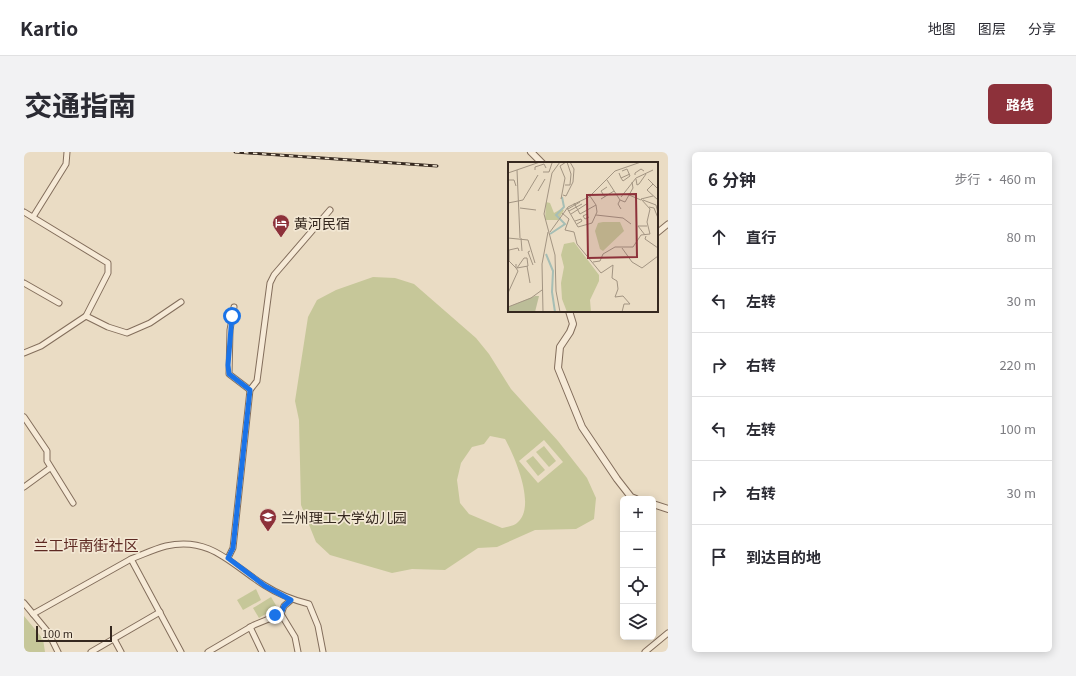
<!DOCTYPE html>
<html lang="zh">
<head>
<meta charset="utf-8">
<style>
  body { margin:0; font-family:Georgia,"Noto Sans SC",serif; background:#f2f2f3; color:#2b2b33 }
  .controls { position:absolute; right:12px; bottom:12px; display:grid; overflow:hidden; border-radius:6px; box-shadow:0 2px 10px #0003 }
  .controls button { width:36px; height:36px; display:grid; place-items:center; padding:0; border:0; border-bottom:1px solid #e1e1e2; background:#fff; color:#2b2b33; font:20px sans-serif }
  .scale { position:absolute; left:12px; bottom:10px; width:76px; box-sizing:border-box; padding-left:4px; border:2px solid #35281f; border-top:0; font-size:11px; line-height:14px; white-space:nowrap; color:#35281f; -webkit-text-stroke:3px #f2e7d3; paint-order:stroke }
  .stop { position:absolute; width:12px; height:12px; margin:-9px; border:3px solid #1a73e8; border-radius:50%; background:#fff }
  .stop.end { background:#1a73e8; border-color:#fff; box-shadow:0 1px 4px #0008 }
  .list { margin:0; padding:0; list-style:none }
  h2 { display:flex; justify-content:space-between; align-items:center; height:52px; margin:0; padding:0 16px; font-size:17px }
  h2 small { font-size:13px; font-weight:400; color:#7c7c81 }
  .list li { display:grid; grid-template-columns:26px 1fr auto; gap:12px; align-items:center; box-sizing:border-box; height:64px; padding:0 16px; border-top:1px solid #e1e1e2 }
  .list b { display:block; font-size:15px; white-space:nowrap }
  .list em { font-size:13px; font-style:normal; color:#7c7c81 }
  .icon { flex:none; width:22px; height:22px; fill:none; stroke:currentColor; stroke-width:2; stroke-linecap:round; stroke-linejoin:round }
  .map { position:relative; flex:none; width:644px; height:500px; overflow:hidden; border-radius:6px }
  header { display:flex; align-items:center; gap:24px; box-sizing:border-box; height:56px; padding:0 20px; background:#fff; border-bottom:1px solid #e1e1e2 }
  header strong { font-size:19px }
  nav { display:flex; gap:22px; margin-inline-start:auto; font-size:14px }
  .intro { display:flex; align-items:center; justify-content:space-between; box-sizing:border-box; height:96px; padding:0 24px }
  h1 { margin:0; font-size:28px }
  .button { padding:10px 18px; border-radius:6px; background:#8d313a; color:#fff; font-size:14px; font-weight:700 }
  main { display:flex; gap:24px; padding:0 24px }
  aside { flex:1; background:#fff; border-radius:6px; box-shadow:0 2px 10px #0003 }
  .map>svg:first-child { display:block }
</style>
</head>
<body>
<header>
<strong>Kartio</strong>
<nav><a>地图</a><a>图层</a><a>分享</a></nav>
</header>
<div class="intro"><h1>交通指南</h1><a class="button">路线</a></div>
<main>
<div class="map">
<svg width="644" height="500" viewBox="0 0 644 500">
  <rect width="100%" height="100%" fill="#eadcc4"/>
  <g fill="#c6c799" fill-rule="evenodd">
    <path d="M349,125L371,126L390,132L452,186L465,202L487,237L534,289L563,326L572,346L570,367L552,377L511,378L473,395L454,396L421,418L388,417L368,421L306,403L292,390L277,353L275,268L271,249L284,165L293,148L312,138ZM466,284L481,287C491,305 513,355 493,371C490,374 482,375 478,376L445,362L436,351L433,328L437,311L448,295L460,292ZM520,288L539,310L514,331L495,309Z"/>
    <path d="M520,294L532,309L525,315L512,300Z"/>
    <path d="M509,304L521,318L514,324L502,309Z"/>
    <path d="M232,437L237,448L219,458L213,448Z"/>
    <path d="M247,445L253,455L235,466L229,456Z"/>
    <path d="M0,464L19,487L21,500H0Z"/>
  </g>
  <g fill="none" stroke-linecap="round" stroke-linejoin="round">
    <g stroke="#836e5c" stroke-width="7">
      <g id="minor">
        <path d="M0,60L84,111V121L62,164"/>
        <path d="M9,65L42,12L43,0"/>
        <path d="M633,81L644,72"/>
        <path d="M0,131L35,151"/>
        <path d="M210,155L206,178L205,222L226,238"/>
        <path d="M0,201L17,194L62,164L84,175L103,181L126,171L157,150"/>
        <path d="M0,265L23,299V309L49,351"/>
        <path d="M0,335L26,316"/>
        <path d="M204,406L209,396L226,238L233,229L246,131L250,123L306,58"/>
        <path d="M107,407C118,403 130,397 142,394C186,384 207,412 240,433C254,442 269,448 285,452L294,474L299,500"/>
        <path d="M267,448L260,454L257,462L271,485L274,500"/>
        <path d="M0,451L24,480L34,500"/>
        <path d="M9,462L107,407L157,500"/>
        <path d="M226,475L238,500"/>
        <path d="M90,487L97,500"/>
        <path d="M67,500L136,460"/>
        <path d="M184,500L230,473L257,462"/>
        <path d="M621,500L644,481"/>
      </g>
    </g>
    <g stroke="#836e5c" stroke-width="8">
      <g id="tertiary">
        <path d="M507,0L518,11"/>
        <path d="M545,159L549,172L546,180L536,195L534,216L558,275L593,327L607,345L612,347"/>
        <path d="M629,352L644,357"/>
      </g>
    </g>
    <use href="#minor" stroke="#f6ead7" stroke-width="5"/>
    <use href="#tertiary" stroke="#f6ead7" stroke-width="6"/>
    <g stroke="#35281f" stroke-width="3">
      <path id="rail" d="M211,0L413,14"/>
    </g>
    <use href="#rail" stroke="#f2e7d3" stroke-width="1.5" stroke-dasharray="4.5" stroke-linecap="butt"/>
  </g>
  <g fill="none" stroke-linecap="round" stroke-linejoin="round">
    <path stroke="#1a73e8" stroke-width="5" d="M208,164L204,213L205,222L226,238L209,396L204,406L241,434L267,448L260,454L257,462L251,463"/>
  </g>
  <defs>
    <g id="hotel-pin" transform="scale(0.9)"><path d="M0 17L-7.5 6A9.5 9.5 0 1 1 7.5 6Z" fill="#8d313a" stroke="#f2e7d3"/><path d="M-6-4.5h1.5V1H6V5H4.5V3h-9V5H-6ZM-4 0a1.8 1.8 0 1 1 3.6 0ZM.5 0V-2.5h3Q6-2.5 6 0Z" fill="#fff"/></g>
    <g id="school-pin" transform="scale(0.9)"><path d="M0 17L-7.5 6A9.5 9.5 0 1 1 7.5 6Z" fill="#8d313a" stroke="#f2e7d3"/><path d="M0-5L7-2L0 1L-7-2ZM-4 1L0 2.5L4 1V4Q0 6-4 4Z" fill="#fff"/></g>
  </defs>
  <g fill-rule="evenodd">
    <use href="#hotel-pin" x="257" y="71"/>
    <use href="#school-pin" x="244" y="365"/>
  </g>
  <g text-anchor="middle" dominant-baseline="central" stroke-width="3.5" stroke-linejoin="round" paint-order="stroke">
    <g font-size="14" fill="#35281f" stroke="#f2e7d3" text-anchor="start">
      <text x="270" y="71">黄河民宿</text>
      <text x="257" y="365">兰州理工大学幼儿园</text>
    </g>
    <g font-size="15" fill="#5e2922" stroke="#f2e7d3">
      <text x="62" y="392">兰工坪南街社区</text>
    </g>
  </g>
  <g transform="translate(484 10)">
    <rect width="150" height="150" fill="#eadcc4"/>
    <path d="M38,40L42,41L46,51L53,47L56,48L50,58H37ZM95,60H112L116,69L95,89L92,87L87,69L90,61ZM66,80L91,113V119L82,138L83,150H59L54,137L53,121L56,105L53,93L56,82Z" fill="#c6c799"/>
    <path d="M27,134H31L27,150H0V145Z" fill="#bbbd98"/>
    <path fill="none" stroke="#a6beb5" stroke-width="2" d="M42,72L57,62L48,53L56,45L54,35M38,92L45,109L44,130L47,150"/>
    <path fill="none" stroke="#a29482" stroke-width="1" d="M9,8L12,76M27,8V5L36,2L38,6M35,10H41L44,1M0,11L32,0M111,11L113,16L122,12M127,13V11L133,7L136,9M113,16L115,19L122,14L119,7L114,9M128,17L129,23L131,22L138,12M140,17L150,27M0,18H6L8,24M99,18L112,38L110,42L113,47M145,22L139,28L150,38M57,23H62L63,12L59,0M30,29L37,17M55,33L58,34L65,20L66,7L62,0M121,33L133,38M97,35L93,29L99,25M113,35L128,16L145,8M53,37L57,16L52,4L58,0M93,37L106,29M112,38L117,40L125,26L124,20M135,38L148,43L150,51M0,41L15,38L30,13M66,41L72,52L88,43L82,34M141,45L146,46L150,56M12,46L28,48M59,46L70,65L84,61L89,50L88,43M60,47L72,40M61,49L74,42M54,51L61,57L57,68L66,70L69,82L93,111L105,103L104,116L109,119L110,127L107,135L115,134L122,142H116L114,150M63,52L80,41M79,52L75,54L77,57L81,55M88,53L115,56L123,62M67,59L73,57L74,59L69,62M42,70L60,45L81,35L107,9L133,0M137,73L130,64H139M138,74L137,77L150,86M0,76L20,78L27,101M13,76L14,89M114,86L124,100L134,106L150,94M22,89L20,90L25,103M0,98L8,106V102M1,99V88L10,86L11,89M85,100L92,99L95,92L107,85H125L133,73L142,72L139,60L142,47L133,37L145,34M19,104L22,121M9,106L16,96H19L20,104L9,106M0,131L10,109L8,106M0,145L23,136L34,128M35,150L34,102L40,70M52,150L48,129L47,93L36,52L44,11L52,0"/>
    <path fill="#8d313a" fill-opacity="0.15" stroke="#8d313a" stroke-width="2" d="M128,32L129,95L80,96L79,33Z"/>
    <rect width="150" height="150" fill="none" stroke="#35281f" stroke-width="2"/>
  </g>
</svg>
<div class="controls">
<button>+</button>
<button>−</button>
<button><svg class="icon" aria-label="locate" viewBox="0 0 24 24"><circle cx="12" cy="12" r="6"/><path d="M12 2v4M12 18v4M2 12h4M18 12h4"/></svg></button>
<button><svg class="icon" aria-label="layers" viewBox="0 0 24 24"><path d="M12 4l9 5-9 5-9-5zM3 14l9 5 9-5"/></svg></button>
</div>
<div class="scale">100 m</div>
<div class="stop" style="left:208px;top:164px"></div>
<div class="stop end" style="left:251px;top:463px"></div>
</div>
<aside>
<h2>6 分钟<small>步行 · 460 m</small></h2>
<ul class="list">
<li><svg class="icon" aria-label="ahead" viewBox="0 0 24 24"><path d="M12 20V5M6 11l6-6 6 6"/></svg><div><b>直行</b></div><em>80 m</em></li>
<li><svg class="icon" aria-label="left" viewBox="0 0 24 24"><path d="M17 20v-9H6M10 6l-5 5 5 5"/></svg><div><b>左转</b></div><em>30 m</em></li>
<li><svg class="icon" aria-label="right" viewBox="0 0 24 24"><path d="M7 20v-9h11M14 6l5 5-5 5"/></svg><div><b>右转</b></div><em>220 m</em></li>
<li><svg class="icon" aria-label="left" viewBox="0 0 24 24"><path d="M17 20v-9H6M10 6l-5 5 5 5"/></svg><div><b>左转</b></div><em>100 m</em></li>
<li><svg class="icon" aria-label="right" viewBox="0 0 24 24"><path d="M7 20v-9h11M14 6l5 5-5 5"/></svg><div><b>右转</b></div><em>30 m</em></li>
<li><svg class="icon" aria-label="arrive" viewBox="0 0 24 24"><path d="M6 21V4h12l-3 4 3 4H6"/></svg><div><b>到达目的地</b></div></li>
</ul>
</aside>
</main>
</body>
</html>
